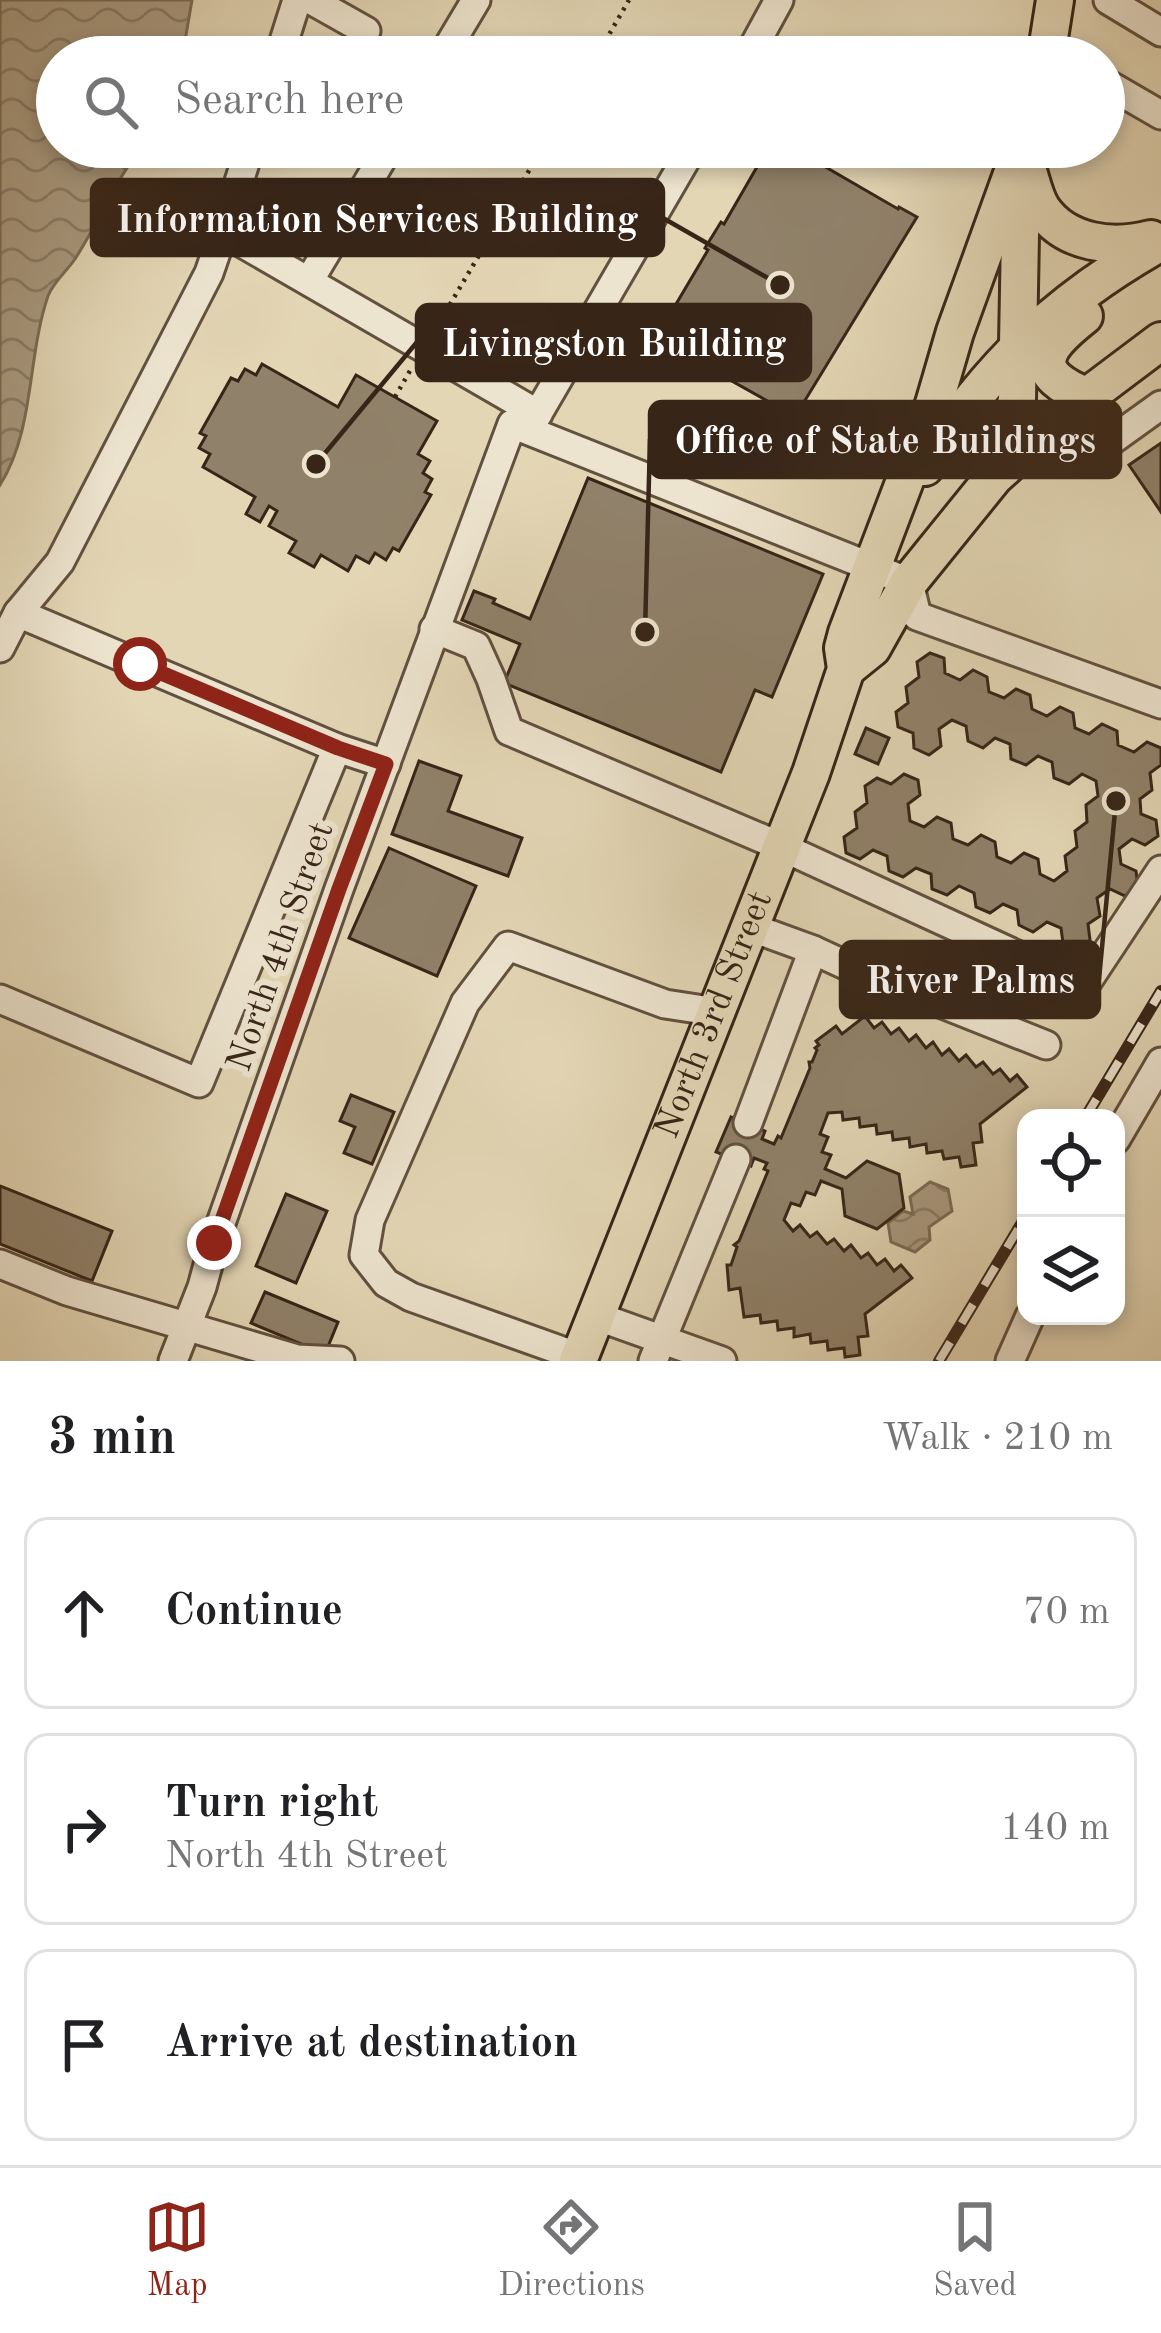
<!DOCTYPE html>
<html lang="en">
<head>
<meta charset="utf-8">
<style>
  body { margin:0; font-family:"Old Standard TT",serif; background:#f2f2f2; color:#202124 }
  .controls { position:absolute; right:36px; bottom:36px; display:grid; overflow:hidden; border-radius:24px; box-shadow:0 6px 18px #0003 }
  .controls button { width:108px; height:108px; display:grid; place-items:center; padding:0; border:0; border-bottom:3px solid #e0e0e0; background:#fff; color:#202124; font:60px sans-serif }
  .stop { position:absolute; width:36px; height:36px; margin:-27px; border:9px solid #8f2418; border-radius:50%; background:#fff }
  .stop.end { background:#8f2418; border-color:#fff; box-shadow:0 3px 12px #0008 }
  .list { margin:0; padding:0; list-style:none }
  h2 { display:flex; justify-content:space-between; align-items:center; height:156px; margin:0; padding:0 48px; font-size:51px }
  h2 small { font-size:39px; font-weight:400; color:#757577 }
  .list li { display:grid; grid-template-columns:78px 1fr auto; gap:36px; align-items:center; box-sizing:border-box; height:192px; margin:0 24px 24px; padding:0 24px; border:3px solid #e0e0e0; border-radius:24px }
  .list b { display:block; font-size:45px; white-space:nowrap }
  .list p { margin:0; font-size:39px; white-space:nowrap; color:#757577 }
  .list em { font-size:39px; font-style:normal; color:#757577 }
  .icon { flex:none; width:66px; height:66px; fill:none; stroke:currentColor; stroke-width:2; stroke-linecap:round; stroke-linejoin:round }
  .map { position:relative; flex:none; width:1161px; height:1361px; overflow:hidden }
  .search { position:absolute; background:#fff; box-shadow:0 6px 18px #0003; left:36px; right:36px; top:36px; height:132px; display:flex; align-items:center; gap:30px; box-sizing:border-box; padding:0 42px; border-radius:66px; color:#757577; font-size:45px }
  .sheet { height:804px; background:#fff }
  nav { display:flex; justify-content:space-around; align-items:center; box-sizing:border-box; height:168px; border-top:3px solid #e0e0e0; background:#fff; font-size:33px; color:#757577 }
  nav a { display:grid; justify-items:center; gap:6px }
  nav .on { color:#8f2418 }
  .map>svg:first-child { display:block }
</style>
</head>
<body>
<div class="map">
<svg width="1161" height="1361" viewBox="0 0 1161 1361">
  <defs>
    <pattern id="water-waves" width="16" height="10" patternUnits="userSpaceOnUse" patternTransform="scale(3)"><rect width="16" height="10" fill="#a99a80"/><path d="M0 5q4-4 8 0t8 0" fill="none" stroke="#8a7d68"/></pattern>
  </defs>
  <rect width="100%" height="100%" fill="#e3d6b5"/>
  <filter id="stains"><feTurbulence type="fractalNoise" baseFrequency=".00167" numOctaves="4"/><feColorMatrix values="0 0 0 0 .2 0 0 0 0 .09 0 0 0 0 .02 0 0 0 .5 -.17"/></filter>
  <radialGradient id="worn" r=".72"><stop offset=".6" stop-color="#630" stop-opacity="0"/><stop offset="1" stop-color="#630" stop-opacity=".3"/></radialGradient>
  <g fill="url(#water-waves)" stroke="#7b6b56" stroke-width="3">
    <path d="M0,0H192L186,35L178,57H57V147H142C114,182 99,222 75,259C67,271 53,282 48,296C27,357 35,429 0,485Z"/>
    <path d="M930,1182L948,1189L952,1211L929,1227L930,1240L915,1252L891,1242L888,1223L903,1211L913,1214L910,1197Z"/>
  </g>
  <g fill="#90816a" stroke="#372518" stroke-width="3">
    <path d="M766,147H791L898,209L899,207L917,217L804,402L806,404L796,421L779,411L780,408L653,337L663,319L666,321L708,250L705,248L721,222L724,224L765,153L763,152Z"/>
    <path d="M262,364L338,407L356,375L437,421L418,454L430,461L423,473L432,479L425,492L431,495L399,551L393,548L386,560L375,553L369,563L356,556L348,571L321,555L314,567L289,553L296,541L269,526L277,511L269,506L260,522L246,514L255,497L203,467L210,454L199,448L206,436L200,433L231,378L238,381L245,369L256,375Z"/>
    <path d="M1161,443V512L1129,465Z"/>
    <path d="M588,478L823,574L772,697L755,690L721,772L504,683L520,644L462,620L474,591L495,599L493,603L530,619Z"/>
    <path d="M930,653L944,658L945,673L960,680L973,670L987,677L989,692L1004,698L1016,689L1030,695L1032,709L1047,716L1060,707L1073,713L1075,728L1089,734L1102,724L1117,731L1118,745L1134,752L1147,742L1161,748V765L1150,773L1152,790L1140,799L1141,814L1156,820L1158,836L1145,845L1132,839L1119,849L1121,864L1136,871L1138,886L1125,896L1110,889L1097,898L1100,916L1088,924L1090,940L1077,950L1063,943L1061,928L1047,922L1033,932L1019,925L1017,910L1003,904L990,913L976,907L974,893L959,886L947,895L932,889L931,874L916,868L903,877L889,871L887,856L873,850L860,859L846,853L844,837L857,828L855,812L867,803L865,786L877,778L891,784L904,774L918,780L920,795L908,804L910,821L924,827L937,817L951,823L953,839L968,845L981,835L995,842L997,857L1011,863L1024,853L1038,859L1040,874L1054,881L1067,871L1065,856L1077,847L1075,831L1087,822L1086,805L1098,796L1096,781L1082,774L1069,784L1054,778L1052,762L1038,756L1026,765L1011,759L1010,744L995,738L983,748L968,741L966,726L952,720L939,729L941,746L929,755L914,748L913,733L898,727L896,712L908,703L906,687L919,677L917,662Z"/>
    <path d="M866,728L889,738L878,764L855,754Z"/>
    <path d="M419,761L461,776L448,811L522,838L508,876L392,834Z"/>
    <path d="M389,848L476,886L437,976L349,938Z"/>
    <path d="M865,1016L874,1028L882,1022L891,1034L899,1028L909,1041L916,1035L926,1048L933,1042L942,1055L949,1049L959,1061L966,1055L976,1067L983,1062L993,1074L1000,1069L1010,1081L1017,1075L1027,1087L980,1124L982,1142L973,1143L976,1165L961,1167L959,1157L944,1159L942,1151L927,1153L926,1144L910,1147L909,1138L893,1140L892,1132L877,1134L876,1125L860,1127L859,1118L843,1120L842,1112L828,1113L820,1134L828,1137L822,1152L831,1155L825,1169L846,1178L867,1161L899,1174L904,1208L877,1229L845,1216L842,1189L821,1181L815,1195L806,1192L800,1206L791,1203L784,1220L793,1231L800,1225L810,1237L817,1232L827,1244L834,1239L844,1251L851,1245L861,1258L868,1253L877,1265L885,1259L894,1271L901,1265L912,1278L865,1314L868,1336L858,1337L860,1355L845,1357L844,1348L828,1350L827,1341L811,1343L810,1334L794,1337V1328L778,1330L777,1321L761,1323L760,1315L744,1317L740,1288L729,1290L727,1265H731L737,1247L734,1245L739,1241L768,1171L764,1169L767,1163L754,1158L751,1166L716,1152L731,1117L765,1131L762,1139L774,1144L778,1136L781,1138L810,1068L809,1062H812L817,1050L815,1048L819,1045L816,1041L836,1026L842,1034Z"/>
    <path d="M351,1095L394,1112L372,1164L344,1153L355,1127L340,1121Z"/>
    <path d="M0,1186L112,1231L92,1281L0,1244Z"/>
    <path d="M286,1194L327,1211L296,1283L256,1266Z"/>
    <path d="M265,1292L338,1322L325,1354L251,1323Z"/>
  </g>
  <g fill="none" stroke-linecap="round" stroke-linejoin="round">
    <g stroke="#62513f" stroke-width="33">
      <g id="minor">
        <path d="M311,0L366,31"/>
        <path d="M1108,0L1161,32"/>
        <path d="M279,57L297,0"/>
        <path d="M442,57L476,0"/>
        <path d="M748,57L779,0"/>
        <path d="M1104,82L1161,115"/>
        <path d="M250,147L223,232L538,414"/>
        <path d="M309,281L389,147"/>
        <path d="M1049,427C1066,443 1077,456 1101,448L1161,405"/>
        <path d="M529,429L693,147"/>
        <path d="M18,613L60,562L209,273L223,232"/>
        <path d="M434,629L476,646L491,679L509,731L782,847L1080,984L1087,982L1161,870"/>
        <path d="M0,648L18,613L337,748L386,764"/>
        <path d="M813,950L852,968L1046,1045"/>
        <path d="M0,999L199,1083L337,748"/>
        <path d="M748,1123L813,950L750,927"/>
        <path d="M1116,1139L1161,1062"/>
        <path d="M0,1264L67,1291L297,1359L340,1361"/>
        <path d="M596,1316L722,1361"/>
        <path d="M579,1357L411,1297L386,1283L364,1255L370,1220L465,1003L508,946L665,1004L717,1012"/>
        <path d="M173,1361L202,1287L214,1243L339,889L512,424L909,582L917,616L1161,704"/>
        <path d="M653,1361L736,1159"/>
        <path d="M1010,1361L1030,1316"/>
      </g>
    </g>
    <g stroke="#372518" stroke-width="42">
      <g id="major">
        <path d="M1046,57L1055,0"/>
        <path d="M1028,171C1032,184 1035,198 1042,209C1066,244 1113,249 1151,239"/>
        <path d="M1084,316C1041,350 1028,373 1088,397"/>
        <path d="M925,467C988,366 1058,300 1161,242"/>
        <path d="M989,472L1010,426L1017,400L1021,179"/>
        <path d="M846,669L872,648L909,582L994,477L1060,417L1161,341"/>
        <path id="s1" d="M578,1361L811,773L846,669L843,648L847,633L934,404L955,332L1022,147"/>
      </g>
    </g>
    <g stroke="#372518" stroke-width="4.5" stroke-dasharray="3 6" stroke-linecap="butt">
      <path d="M596,57L629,0"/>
      <path d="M436,328L543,147"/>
      <path d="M395,397L411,369"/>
    </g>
    <use href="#minor" stroke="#ede4cf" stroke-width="27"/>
    <use href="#major" stroke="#e3d6b5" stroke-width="36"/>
    <g stroke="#372518" stroke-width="12">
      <g id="rail">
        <path d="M1085,1118L1161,991"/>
        <path d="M939,1361L1026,1216"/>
      </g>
    </g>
    <use href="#rail" stroke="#ede4cf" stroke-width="8" stroke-dasharray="22" stroke-linecap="butt"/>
  </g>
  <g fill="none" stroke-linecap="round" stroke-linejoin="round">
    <path stroke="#8f2418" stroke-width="15" d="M140,664L338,748L386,764L339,889L214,1243"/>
  </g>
  <g text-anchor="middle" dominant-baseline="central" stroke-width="12" stroke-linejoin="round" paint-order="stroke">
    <g font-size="36" fill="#372518" stroke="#ede4cf">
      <text transform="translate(282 947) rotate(-71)">North 4th Street</text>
      <text stroke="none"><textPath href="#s1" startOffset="372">North 3rd Street</textPath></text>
    </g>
  </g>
  <path fill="none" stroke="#372518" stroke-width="4.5" d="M780 285L663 218M316 464L417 342M645 632L650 439M1116 801L1099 979"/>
  <g fill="#372518" stroke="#ede4cf" stroke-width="4.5">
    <circle cx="780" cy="285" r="12"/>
    <circle cx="316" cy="464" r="12"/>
    <circle cx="645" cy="632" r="12"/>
    <circle cx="1116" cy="801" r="12"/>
  </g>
  <g fill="#372518" stroke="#372518" stroke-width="4.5">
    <rect x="92" y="180" width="571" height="75" rx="12"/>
    <rect x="417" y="305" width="393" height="75" rx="12"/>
    <rect x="650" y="402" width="470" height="75" rx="12"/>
    <rect x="841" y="942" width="258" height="75" rx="12"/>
  </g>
  <g font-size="39" text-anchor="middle" font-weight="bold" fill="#fff">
    <text x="377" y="232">Information Services Building</text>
    <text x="614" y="356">Livingston Building</text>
    <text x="885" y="453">Office of State Buildings</text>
    <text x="970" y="993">River Palms</text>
  </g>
  <rect width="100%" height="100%" filter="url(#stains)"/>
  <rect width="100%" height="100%" fill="url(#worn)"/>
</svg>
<div class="controls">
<button><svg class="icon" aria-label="locate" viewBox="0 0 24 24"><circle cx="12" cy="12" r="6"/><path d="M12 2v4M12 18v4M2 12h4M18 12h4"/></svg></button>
<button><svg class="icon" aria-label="layers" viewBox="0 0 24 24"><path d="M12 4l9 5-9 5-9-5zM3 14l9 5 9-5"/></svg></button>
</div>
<div class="stop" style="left:140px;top:664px"></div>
<div class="stop end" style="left:214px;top:1243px"></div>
<div class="search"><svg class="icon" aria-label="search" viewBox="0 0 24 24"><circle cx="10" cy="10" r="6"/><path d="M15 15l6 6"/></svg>Search here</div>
</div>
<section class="sheet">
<h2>3 min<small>Walk · 210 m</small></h2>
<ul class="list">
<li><svg class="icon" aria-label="ahead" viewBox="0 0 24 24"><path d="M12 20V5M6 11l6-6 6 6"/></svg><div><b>Continue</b></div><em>70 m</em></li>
<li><svg class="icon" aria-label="right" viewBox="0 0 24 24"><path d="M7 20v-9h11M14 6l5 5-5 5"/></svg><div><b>Turn right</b><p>North 4th Street</p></div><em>140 m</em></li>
<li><svg class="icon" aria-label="arrive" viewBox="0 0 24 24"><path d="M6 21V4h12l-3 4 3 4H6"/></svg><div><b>Arrive at destination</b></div></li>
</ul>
</section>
<nav>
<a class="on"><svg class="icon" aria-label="map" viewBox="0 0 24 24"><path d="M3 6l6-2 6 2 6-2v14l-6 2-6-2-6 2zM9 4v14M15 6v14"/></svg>Map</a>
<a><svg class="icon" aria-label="directions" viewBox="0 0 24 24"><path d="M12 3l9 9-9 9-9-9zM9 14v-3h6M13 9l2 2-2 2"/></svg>Directions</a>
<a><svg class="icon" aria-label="saved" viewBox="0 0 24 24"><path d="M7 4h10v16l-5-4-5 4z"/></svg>Saved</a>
</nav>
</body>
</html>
